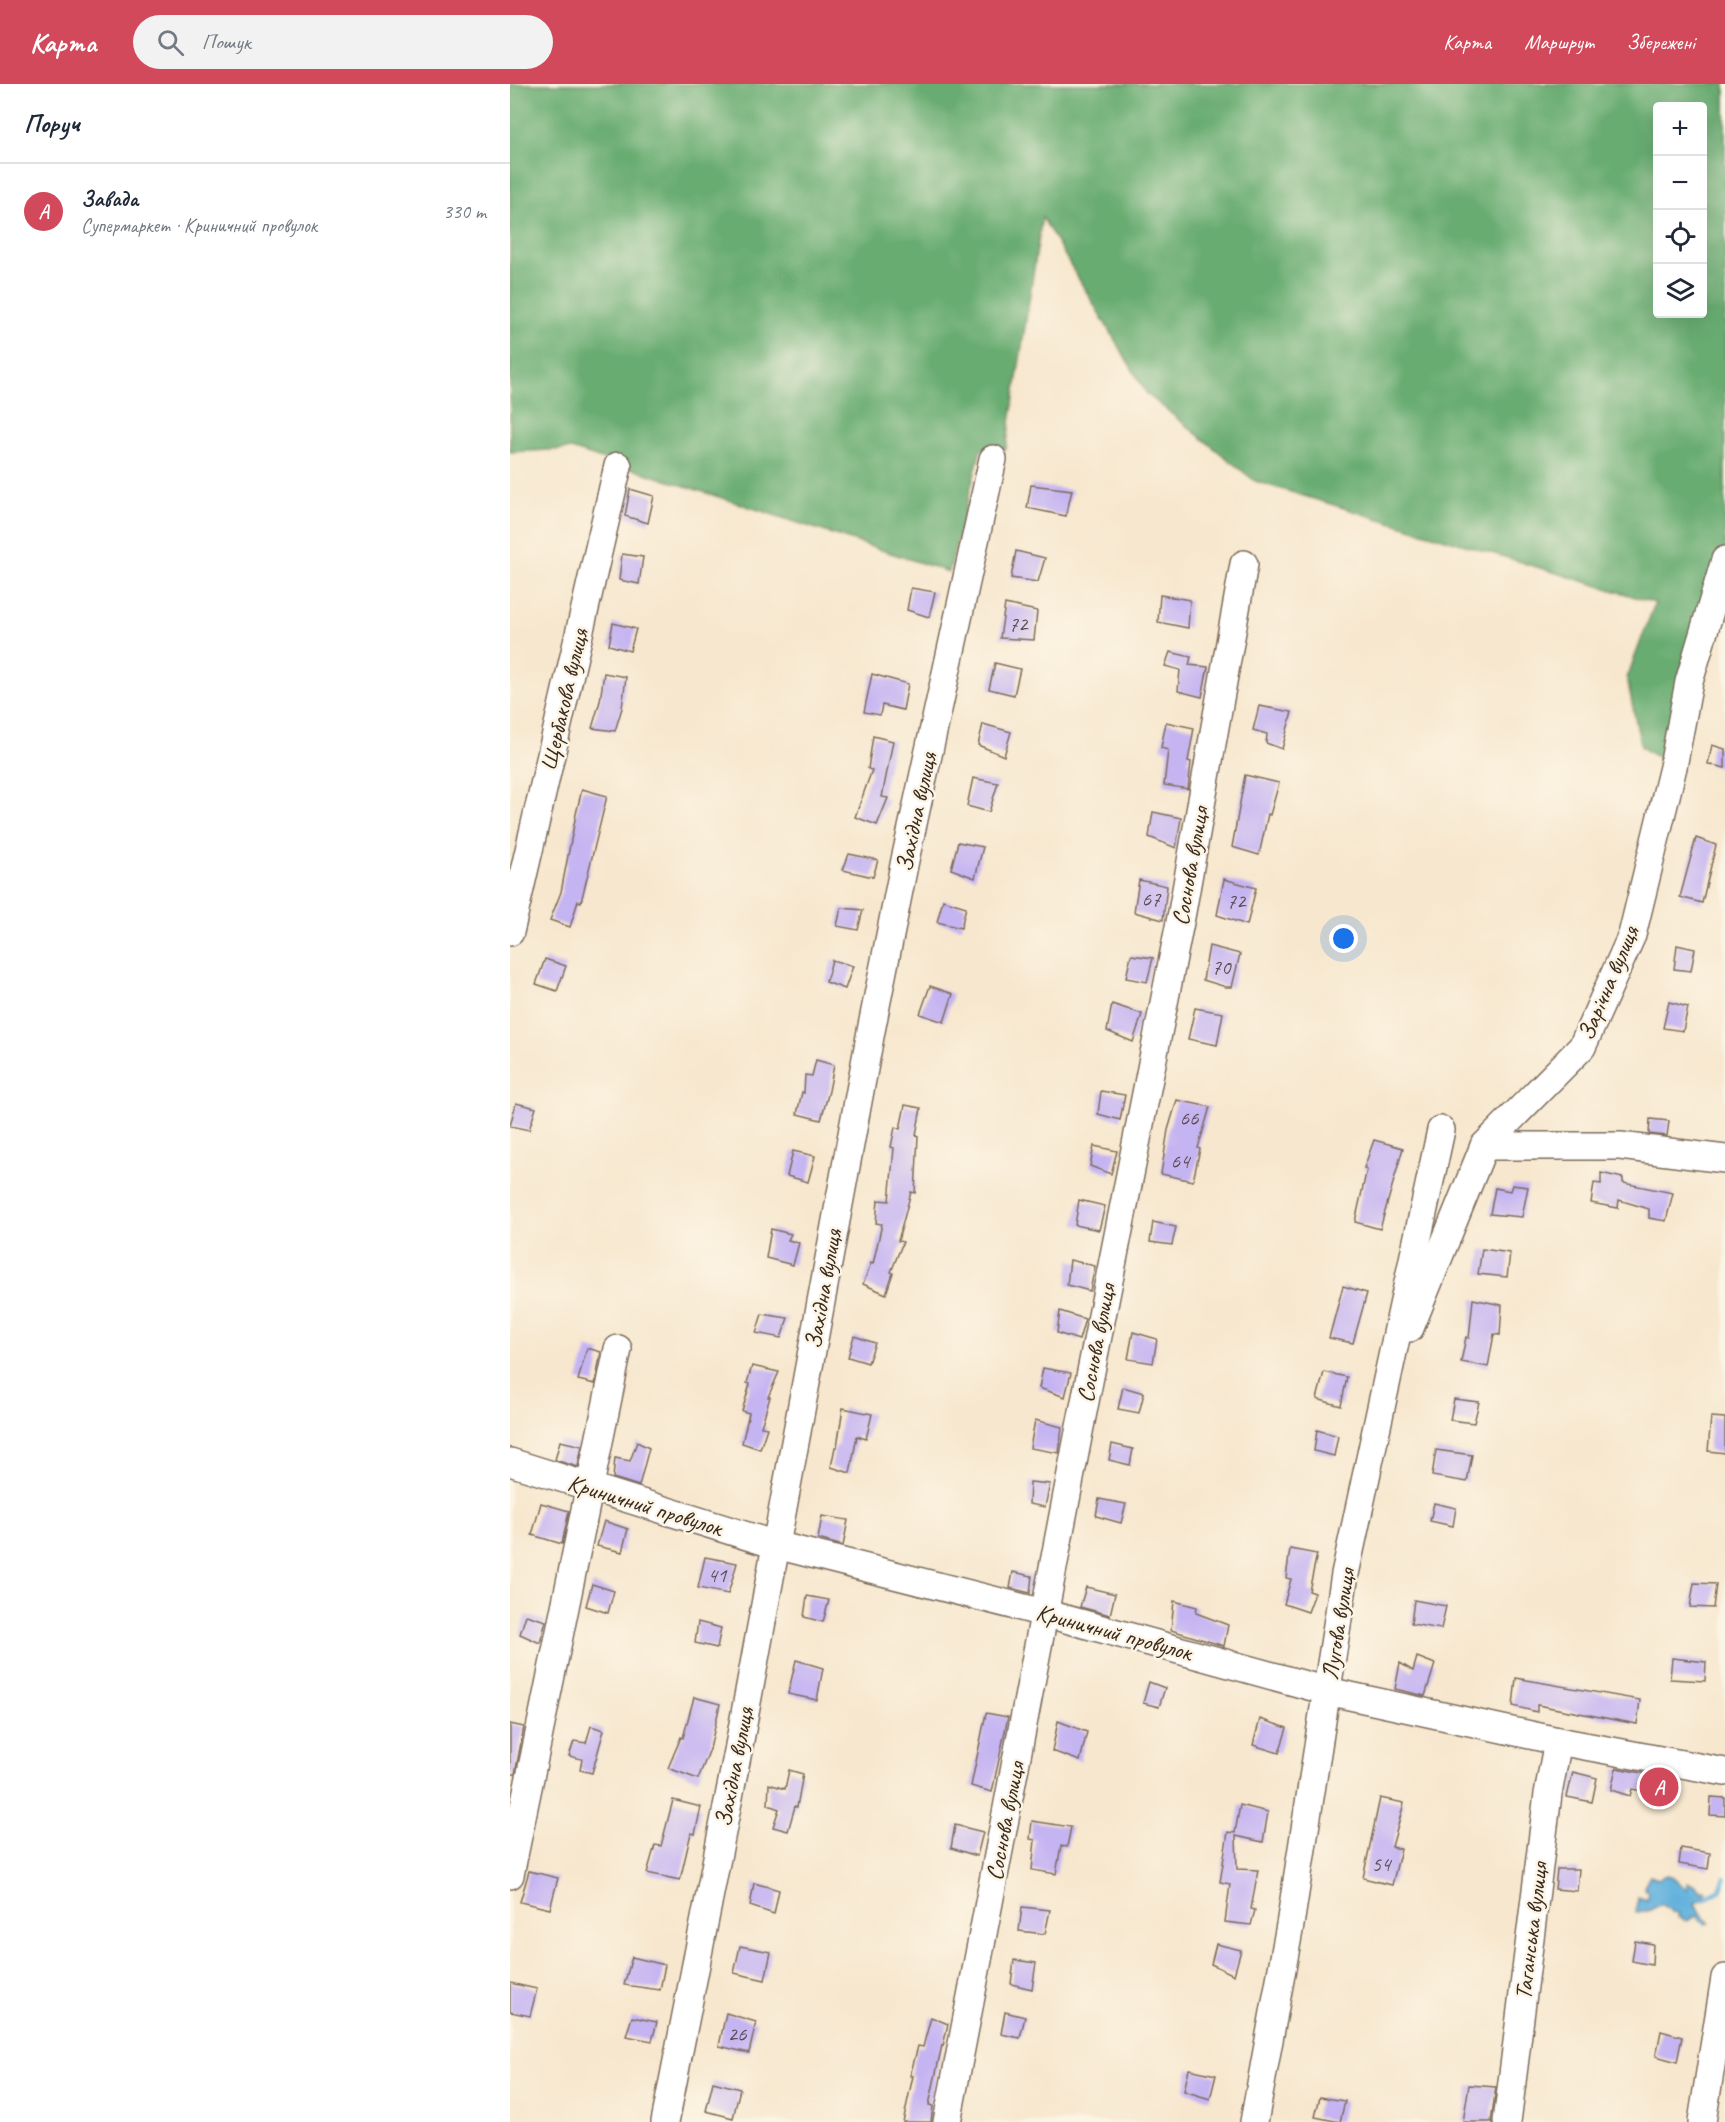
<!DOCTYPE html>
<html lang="uk">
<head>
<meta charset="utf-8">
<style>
  body { margin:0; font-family:Caveat,sans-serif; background:#f2f2f3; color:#1f2937 }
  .controls { position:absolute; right:18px; top:18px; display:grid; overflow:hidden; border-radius:6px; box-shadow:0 6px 24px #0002 }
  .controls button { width:54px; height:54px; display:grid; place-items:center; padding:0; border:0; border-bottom:2px solid #e0e1e3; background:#fff; color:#1f2937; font:30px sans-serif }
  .you { position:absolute; left:834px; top:855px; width:21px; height:21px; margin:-15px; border:4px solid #fff; border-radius:50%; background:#1a73e8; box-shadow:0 0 0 9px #1a73e833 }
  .badge { display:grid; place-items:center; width:39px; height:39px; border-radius:50%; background:#d1495b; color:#fff; font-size:20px; font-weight:700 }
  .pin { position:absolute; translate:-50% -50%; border:3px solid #fff; box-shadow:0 2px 6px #0006 }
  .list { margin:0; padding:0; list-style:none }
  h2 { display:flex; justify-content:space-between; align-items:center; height:78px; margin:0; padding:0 24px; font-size:26px }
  h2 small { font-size:20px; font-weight:400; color:#747a83 }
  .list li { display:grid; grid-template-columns:39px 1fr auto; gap:18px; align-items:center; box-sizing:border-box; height:96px; padding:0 24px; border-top:2px solid #e0e1e3 }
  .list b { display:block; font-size:22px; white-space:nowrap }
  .list p { margin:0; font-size:20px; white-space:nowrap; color:#747a83 }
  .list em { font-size:20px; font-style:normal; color:#747a83 }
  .icon { flex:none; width:33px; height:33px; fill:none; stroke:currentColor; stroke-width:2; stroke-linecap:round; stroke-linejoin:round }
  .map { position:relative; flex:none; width:1215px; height:2038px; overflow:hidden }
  header { display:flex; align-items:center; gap:36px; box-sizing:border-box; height:84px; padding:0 30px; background:#d1495b; color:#fff }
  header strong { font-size:28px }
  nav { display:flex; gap:33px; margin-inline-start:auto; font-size:21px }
  .search { width:420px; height:54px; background:#f2f2f3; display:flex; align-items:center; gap:15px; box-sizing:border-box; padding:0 21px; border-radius:33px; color:#747a83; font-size:22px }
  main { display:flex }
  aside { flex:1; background:#fff }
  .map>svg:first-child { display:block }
</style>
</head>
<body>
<header>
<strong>Карта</strong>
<div class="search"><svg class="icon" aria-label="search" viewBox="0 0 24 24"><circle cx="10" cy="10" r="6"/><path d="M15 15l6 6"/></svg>Пошук</div>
<nav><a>Карта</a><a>Маршрут</a><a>Збережені</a></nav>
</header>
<main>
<aside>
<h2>Поруч<small></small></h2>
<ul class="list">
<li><span class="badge">A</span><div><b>Завада</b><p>Супермаркет · Криничний провулок</p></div><em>330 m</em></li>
</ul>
</aside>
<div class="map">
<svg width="1215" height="2038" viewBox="0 0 1215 2038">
  <rect width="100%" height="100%" fill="#fcf5e5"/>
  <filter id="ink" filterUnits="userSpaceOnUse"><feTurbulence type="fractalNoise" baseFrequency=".0167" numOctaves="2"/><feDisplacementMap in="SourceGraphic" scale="12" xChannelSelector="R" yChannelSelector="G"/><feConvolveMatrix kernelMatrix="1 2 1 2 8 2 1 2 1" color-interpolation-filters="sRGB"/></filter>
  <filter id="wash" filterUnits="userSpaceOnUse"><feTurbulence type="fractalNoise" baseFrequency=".008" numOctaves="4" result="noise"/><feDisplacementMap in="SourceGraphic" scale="24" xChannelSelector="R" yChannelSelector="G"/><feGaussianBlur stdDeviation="1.35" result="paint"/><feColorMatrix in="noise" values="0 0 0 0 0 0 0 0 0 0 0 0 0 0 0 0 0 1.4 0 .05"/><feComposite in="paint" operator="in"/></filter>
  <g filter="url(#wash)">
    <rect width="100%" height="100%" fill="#f7e7ce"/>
    <path fill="#68ac71" stroke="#526b48" stroke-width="1.5" fill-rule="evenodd" d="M0,0H1215V476L1163,683L1131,663L1117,594L1145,519L745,397L637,310L532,133L496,365H471L439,488L61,365L0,368ZM1148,22H1192V230H1148Z"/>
    <path fill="#63b2dd" stroke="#4f6e7e" stroke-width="1.5" d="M1156,1791L1163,1793L1177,1806V1799L1185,1801L1190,1807L1195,1806L1196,1809L1192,1812L1194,1815L1185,1819L1190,1829L1199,1839L1195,1840L1186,1832L1177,1837L1168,1833L1169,1829L1162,1828L1152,1820L1138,1827H1132L1126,1829L1128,1813L1137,1816L1139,1809L1134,1803L1140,1792L1148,1795Z"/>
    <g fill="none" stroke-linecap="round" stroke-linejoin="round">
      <path stroke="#63b2dd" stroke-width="5" d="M1194,1815L1210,1806L1215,1794"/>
    </g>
    <g id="blocks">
      <g fill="#c5b4f2">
        <path d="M521,401L562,406L556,432L517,424Z"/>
        <path d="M120,405L144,412L138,439L115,432Z"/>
        <path d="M506,467L535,474L528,498L501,494Z"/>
        <path d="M112,470L133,473L129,500L109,496Z"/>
        <path d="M401,504L425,508L419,533L397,526Z"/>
        <path d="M650,511L680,516L678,544L648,538Z"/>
        <path d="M495,520L527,527L524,556L490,554Z"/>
        <path d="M103,539L126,545L120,567L99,561Z"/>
        <path d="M660,568L681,573L679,581L698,583L692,613L668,607L670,586L655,582Z"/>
        <path d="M485,579L510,585L504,611L479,605Z"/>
        <path d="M94,589L116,593L112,624L105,647L82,644L90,617Z"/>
        <path d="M362,590L398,600L393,626L372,621L370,631L354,628Z"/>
        <path d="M749,622L782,628L772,665L756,659L757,650L743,646Z"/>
        <path d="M656,638L684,644L678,677L681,678L678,705L654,701L658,666L651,664Z"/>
        <path d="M473,640L501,648L494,672L468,661Z"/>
        <path d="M363,652L383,657L372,713L378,714L367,741L345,733L362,686L358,685Z"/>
        <path d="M1202,661L1215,665V684L1198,680Z"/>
        <path d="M735,691L769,699L760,731L758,730L749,771L722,763Z"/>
        <path d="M463,694L488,699L479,728L457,722Z"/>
        <path d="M72,705L97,712L71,818L68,817L60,843L40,836L51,808L66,730Z"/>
        <path d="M643,728L671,734L666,764L639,753Z"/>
        <path d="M1186,754L1206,761L1192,819L1170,813Z"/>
        <path d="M448,758L473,763L465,794L441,785Z"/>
        <path d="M339,770L368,776L363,793L333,786Z"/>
        <path d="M714,795L746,804L737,841L707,831Z"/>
        <path d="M629,796L657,802L653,836L624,828Z"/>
        <path d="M433,816L456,823L451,844L427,838Z"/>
        <path d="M331,824L353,826L348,846L327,842Z"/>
        <path d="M1167,861L1185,865L1181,887L1164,885Z"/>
        <path d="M699,862L730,870L722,903H716L693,896Z"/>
        <path d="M621,871L643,874L637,898L616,894Z"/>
        <path d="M35,875L56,882L47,907L26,900Z"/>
        <path d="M322,876L343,882L335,905L316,898Z"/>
        <path d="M420,902L443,910L434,938L410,930Z"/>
        <path d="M1159,918L1178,923L1173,947L1153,944Z"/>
        <path d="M602,920L632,930L623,958L597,947Z"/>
        <path d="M685,924L713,929L707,961L678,955Z"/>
        <path d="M306,976L324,981L319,1007L311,1036L287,1030L292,1008L294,1009L295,991L302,992Z"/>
        <path d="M591,1007L615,1011L610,1036L588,1030Z"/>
        <path d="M667,1016L700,1023L688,1064L690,1065L683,1097L651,1090L658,1046Z"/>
        <path d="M6,1019L26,1024L19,1046L0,1042Z"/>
        <path d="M395,1021L411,1024L406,1051L408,1052L405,1109L401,1108L388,1157L393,1158L381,1188L383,1189L376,1210L353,1200L361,1179L363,1180L372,1140L366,1139L368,1116L379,1117L384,1064L381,1063L385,1043L390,1045Z"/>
        <path d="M1140,1035L1159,1037L1157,1052L1139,1050Z"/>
        <path d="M864,1056L893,1064L870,1145L845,1138L857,1085L854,1084Z"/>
        <path d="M584,1062L607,1067L601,1090L580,1082Z"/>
        <path d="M283,1067L305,1072L298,1098L277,1092Z"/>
        <path d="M1091,1089L1113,1094V1099L1163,1109L1156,1137L1139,1134V1125L1109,1116L1108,1124L1081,1119L1084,1099L1091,1100Z"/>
        <path d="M1002,1101L1018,1103L1012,1133L980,1130L985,1104L1000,1107Z"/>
        <path d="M569,1116L595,1122L589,1146L565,1141Z"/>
        <path d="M643,1138L666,1143L662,1161L640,1158Z"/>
        <path d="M261,1145L281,1150L278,1156L289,1159L283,1181L256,1174Z"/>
        <path d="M972,1165L1000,1169L997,1193L968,1190Z"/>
        <path d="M560,1176L585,1182L580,1207L557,1201Z"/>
        <path d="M833,1202L857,1209L843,1259L819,1254Z"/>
        <path d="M963,1215L992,1221L990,1251L984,1250L978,1283L951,1278L956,1253L959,1254Z"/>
        <path d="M550,1227L575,1235L569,1256L547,1249Z"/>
        <path d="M252,1230L278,1234L271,1254L246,1249Z"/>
        <path d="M623,1248L647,1255L643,1279L618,1275Z"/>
        <path d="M344,1252L365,1259L358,1279L338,1273Z"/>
        <path d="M77,1264L91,1268L85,1300L68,1296Z"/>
        <path d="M242,1282L269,1288L258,1313H260L251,1343L257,1344L250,1365L232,1359L239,1329L232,1327L240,1300L237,1299Z"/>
        <path d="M533,1284L561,1289L555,1313L529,1304Z"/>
        <path d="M814,1288L837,1293L831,1322L807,1315Z"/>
        <path d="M613,1303L634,1309L629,1329L608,1325Z"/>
        <path d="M944,1315L969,1318L964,1339L940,1336Z"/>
        <path d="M333,1324L362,1330L356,1355L347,1352L340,1389L321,1383L325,1363H327Z"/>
        <path d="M1201,1333L1215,1334V1369L1198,1367Z"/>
        <path d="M525,1336L552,1343L549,1369L520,1364Z"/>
        <path d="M807,1346L828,1352L824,1372L804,1367Z"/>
        <path d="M50,1357L72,1362L68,1383L45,1376Z"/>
        <path d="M127,1358L139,1364L129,1402L103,1394L105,1374L120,1377Z"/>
        <path d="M602,1360L623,1365L620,1381L599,1376Z"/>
        <path d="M926,1366L962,1371L957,1398L922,1392Z"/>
        <path d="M520,1398L540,1400L535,1423L519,1420Z"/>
        <path d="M589,1415L616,1420L611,1439L586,1432Z"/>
        <path d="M31,1419L59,1427L52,1460L22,1451Z"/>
        <path d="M924,1419L946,1424L943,1442L920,1437Z"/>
        <path d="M312,1432L338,1436L333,1462L308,1455Z"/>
        <path d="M94,1437L118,1445L112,1468L87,1462Z"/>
        <path d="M780,1465L807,1470L799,1507L805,1509L798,1528L774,1520L781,1495L776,1494Z"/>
        <path d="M195,1473L227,1479L218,1510L188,1504Z"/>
        <path d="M503,1488L522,1492L520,1509L500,1504Z"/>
        <path d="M1184,1499L1206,1500L1203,1524L1180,1523Z"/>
        <path d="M82,1500L104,1507L98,1529L76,1522Z"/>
        <path d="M576,1503L605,1510L600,1531L570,1523Z"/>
        <path d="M297,1512L319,1516L313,1538L294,1533Z"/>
        <path d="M904,1516L936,1522L931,1545L901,1540Z"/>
        <path d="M664,1517L687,1523L686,1529L718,1541L714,1562L661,1546Z"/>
        <path d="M16,1531L36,1537L30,1559L10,1550Z"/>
        <path d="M188,1538L211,1544L207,1564L185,1559Z"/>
        <path d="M907,1573L925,1580L915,1612L885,1605L890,1579L903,1587Z"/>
        <path d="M1162,1574L1196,1578L1195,1597L1160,1595Z"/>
        <path d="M286,1576L313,1584L307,1616L278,1610Z"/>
        <path d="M1006,1594L1130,1616L1127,1640L1027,1621V1628L1003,1622Z"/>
        <path d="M639,1598L655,1604L649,1623L633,1619Z"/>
        <path d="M184,1613L210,1620L200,1665L188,1695L158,1684L171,1653L173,1654Z"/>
        <path d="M476,1629L498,1633L482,1708L461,1702Z"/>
        <path d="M750,1635L777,1644L769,1669L743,1661Z"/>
        <path d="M548,1637L577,1648L570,1677L542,1667Z"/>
        <path d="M0,1640L14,1643L5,1690H0Z"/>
        <path d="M81,1642L94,1646L82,1689L70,1686L72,1675L59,1672L64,1657L76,1659Z"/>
        <path d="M1106,1684L1164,1695L1162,1712L1122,1705L1120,1712L1101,1706Z"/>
        <path d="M279,1686L293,1690L287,1723L285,1722L278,1747L263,1743L269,1725L258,1721L259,1700L275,1705Z"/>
        <path d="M1063,1688L1087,1694L1082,1718L1057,1713Z"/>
        <path d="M1201,1713L1215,1714V1732L1200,1731Z"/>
        <path d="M870,1714L894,1719L882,1763L891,1765L882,1801L853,1794Z"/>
        <path d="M163,1716L191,1723L185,1750L181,1749L170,1796L137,1789L145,1761L151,1762Z"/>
        <path d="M730,1721L758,1728L753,1758L726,1752L727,1785L748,1786L741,1825L745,1826L741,1841L715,1838L720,1800L710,1798L718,1748L725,1749Z"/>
        <path d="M522,1737L561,1743L557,1763L551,1762L546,1790L522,1786L525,1756L520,1755Z"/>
        <path d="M445,1741L473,1748L467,1772L441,1764Z"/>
        <path d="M1171,1764L1200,1769L1198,1785L1169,1780Z"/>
        <path d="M1047,1785H1069L1067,1807L1045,1805Z"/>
        <path d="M19,1787L48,1794L40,1825L10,1818Z"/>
        <path d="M244,1799L269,1806L264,1830L240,1822Z"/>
        <path d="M512,1823L540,1826L535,1850L509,1847Z"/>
        <path d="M1125,1857L1143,1860L1142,1881L1122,1877Z"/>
        <path d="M706,1860L731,1866L724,1891L701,1880Z"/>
        <path d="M230,1862L261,1868L255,1896L224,1889Z"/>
        <path d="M122,1873L155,1881L150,1906L114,1901Z"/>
        <path d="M504,1876L526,1879L522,1905L501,1900Z"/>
        <path d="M0,1899L27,1905L20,1932L0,1928Z"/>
        <path d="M495,1928L515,1933L510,1954L491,1950Z"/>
        <path d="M216,1929L246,1938L239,1969L209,1962Z"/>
        <path d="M122,1933L147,1938L142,1957L116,1952Z"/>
        <path d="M421,1933L438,1940L433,1962L432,1961L419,2021L423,2022L421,2038H393L403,1992H400L408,1962L413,1963Z"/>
        <path d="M1151,1947L1172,1953L1167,1978L1146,1972Z"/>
        <path d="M679,1985L706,1991L700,2015L674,2007Z"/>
        <path d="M203,1998L230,2005L223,2034L196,2027Z"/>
        <path d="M959,2001L986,2003L981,2038H953Z"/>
        <path d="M810,2013L835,2017L830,2038L805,2033Z"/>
      </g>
    </g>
  </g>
  <g filter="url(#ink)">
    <use href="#blocks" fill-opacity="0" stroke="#7d6c5c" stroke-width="1.5"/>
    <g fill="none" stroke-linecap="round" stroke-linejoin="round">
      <g stroke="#7d6c5c" stroke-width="30">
        <g id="minor">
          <path d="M0,848L108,382"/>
          <path d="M974,1062H1110L1215,1075"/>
          <path d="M900,1244L974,1062L1072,963L1122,851L1163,683L1179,598L1215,476"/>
          <path d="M0,1378L266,1461L534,1529L817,1607L1048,1657L1215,1688"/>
          <path d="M0,1791L108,1265"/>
          <path d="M155,2038L228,1667L361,947L395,776L483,375"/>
          <path d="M437,2038L568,1353L672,828L734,480"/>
          <path d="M744,2038L780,1841L835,1490L931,1046"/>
          <path d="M997,2038L1038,1710L1048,1657"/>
          <path d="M1192,2038L1215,1894"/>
        </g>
      </g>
      <use href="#minor" stroke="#fff" stroke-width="27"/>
    </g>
  </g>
  <g text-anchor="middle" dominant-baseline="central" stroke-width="5" stroke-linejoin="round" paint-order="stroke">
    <g font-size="21" fill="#5e4c53">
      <text x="508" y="540">72</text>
      <text x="641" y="815">67</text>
      <text x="726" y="817">72</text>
      <text x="711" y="883">70</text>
      <text x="679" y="1034">66</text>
      <text x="670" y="1077">64</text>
      <text x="207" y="1491">41</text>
      <text x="871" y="1780">54</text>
      <text x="227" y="1950">26</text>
    </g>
    <g font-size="24" fill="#3b2a1e" stroke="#fcf5e5">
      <text transform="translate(54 615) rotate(-77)">Щербакова вулиця</text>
      <text transform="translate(406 728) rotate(-78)">Західна вулиця</text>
      <text transform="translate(680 782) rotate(-80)">Соснова вулиця</text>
      <text transform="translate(1098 899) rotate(-67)">Зарічна вулиця</text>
      <text transform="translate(313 1205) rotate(-80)">Західна вулиця</text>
      <text transform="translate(586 1259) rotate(-79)">Соснова вулиця</text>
      <text transform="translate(135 1421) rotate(17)">Криничний провулок</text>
      <text transform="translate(828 1540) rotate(-81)">Лугова вулиця</text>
      <text transform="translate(604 1548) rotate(15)">Криничний провулок</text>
      <text transform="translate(224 1683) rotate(-79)">Західна вулиця</text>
      <text transform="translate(495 1737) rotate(-79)">Соснова вулиця</text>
      <text transform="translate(1021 1847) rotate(-83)">Таганська вулиця</text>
    </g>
  </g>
</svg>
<div class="controls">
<button>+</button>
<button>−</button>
<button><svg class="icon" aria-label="locate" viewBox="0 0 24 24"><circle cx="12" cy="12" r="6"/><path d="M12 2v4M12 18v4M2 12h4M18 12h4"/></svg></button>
<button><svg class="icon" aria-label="layers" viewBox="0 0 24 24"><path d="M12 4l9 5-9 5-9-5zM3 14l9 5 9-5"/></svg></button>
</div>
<div class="you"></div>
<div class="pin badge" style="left:1149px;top:1703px">A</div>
</div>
</main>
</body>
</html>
